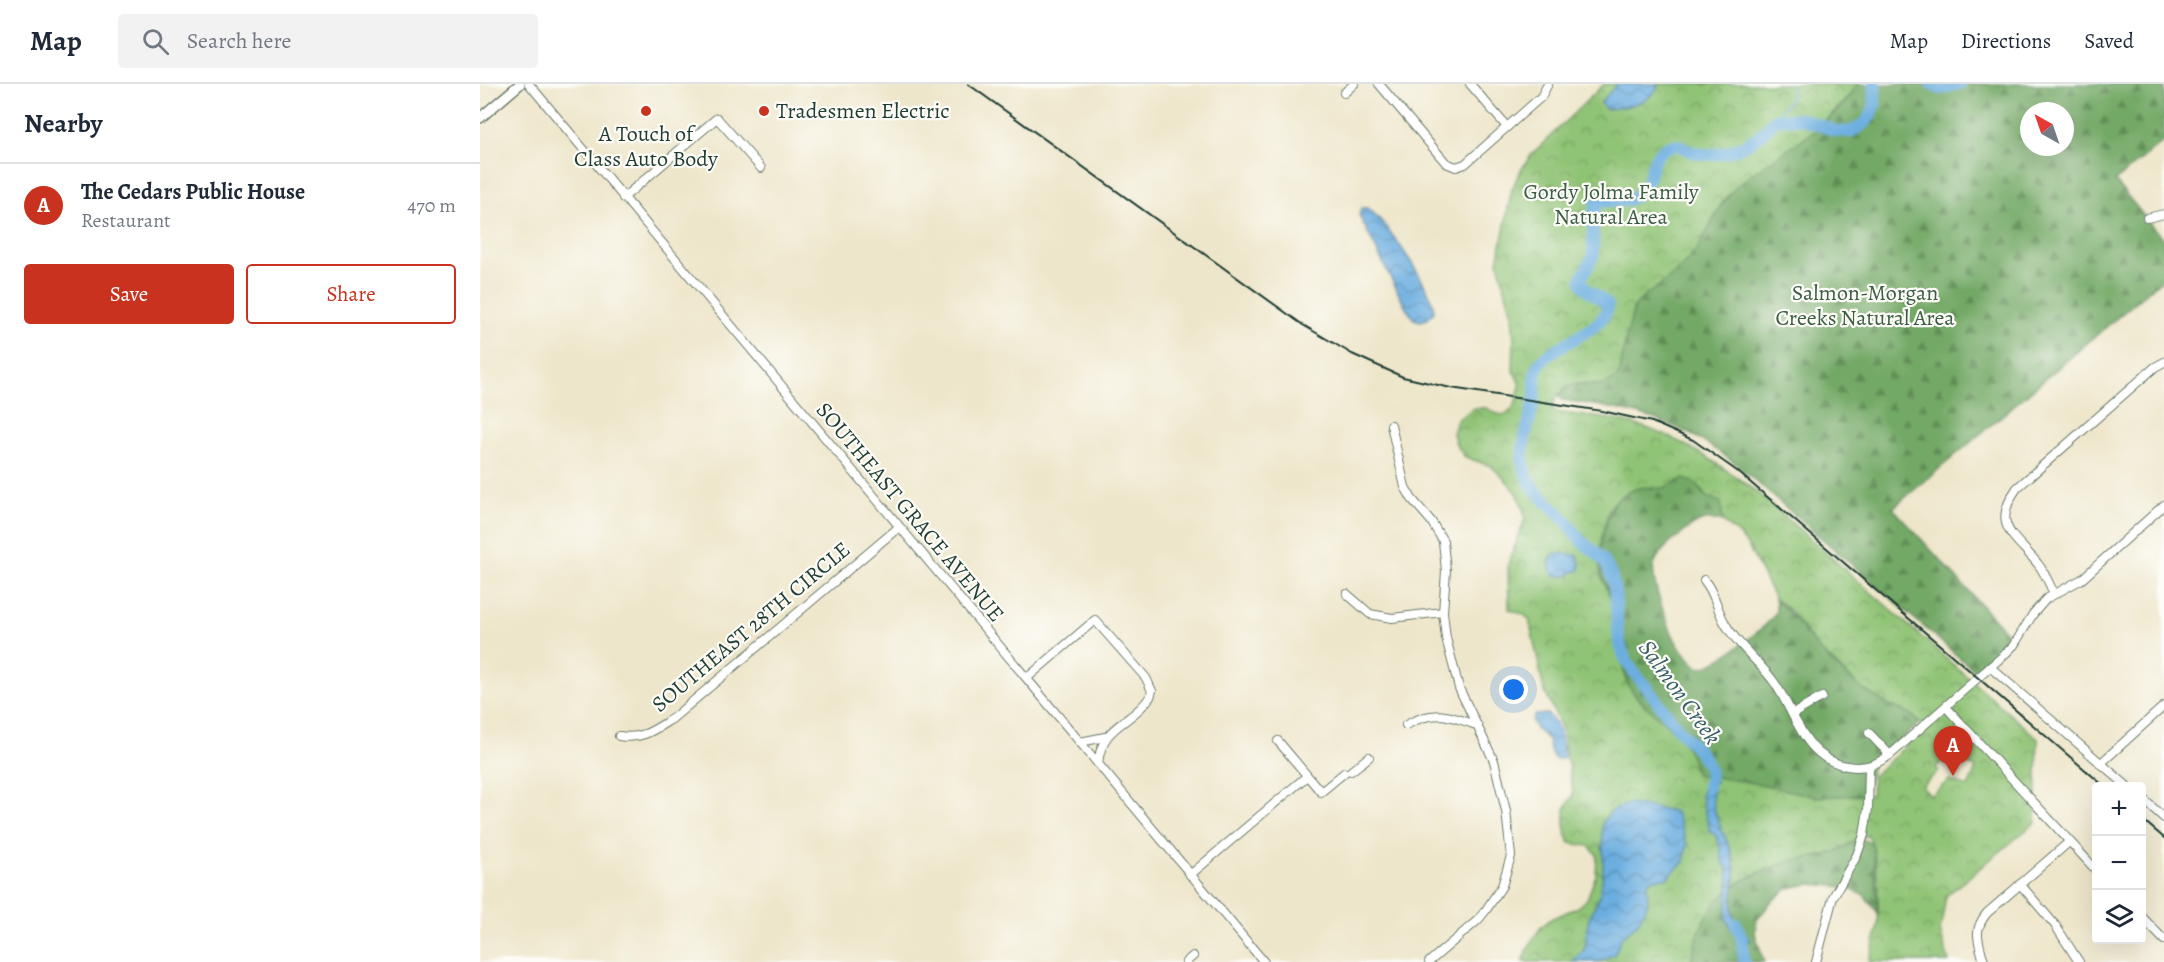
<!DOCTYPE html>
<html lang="en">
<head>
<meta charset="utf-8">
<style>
  body { margin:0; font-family:Alegreya,serif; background:#f2f2f3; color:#1f2937 }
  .controls { position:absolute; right:18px; bottom:18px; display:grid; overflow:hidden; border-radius:6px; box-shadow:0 6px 24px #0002 }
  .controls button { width:54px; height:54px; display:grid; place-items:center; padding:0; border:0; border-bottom:2px solid #e0e1e3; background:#fff; color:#1f2937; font:30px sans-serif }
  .compass { position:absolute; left:1540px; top:18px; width:54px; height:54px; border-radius:50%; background:#fff; box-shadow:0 6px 24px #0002; rotate:320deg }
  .you { position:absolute; left:1034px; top:606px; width:21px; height:21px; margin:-15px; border:4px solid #fff; border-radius:50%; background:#1a73e8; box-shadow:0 0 0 9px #1a73e833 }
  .badge { display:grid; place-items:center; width:39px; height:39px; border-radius:50%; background:#c8321e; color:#fff; font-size:20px; font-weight:700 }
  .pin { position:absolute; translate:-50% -50px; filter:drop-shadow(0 2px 3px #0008) }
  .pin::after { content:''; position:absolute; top:32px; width:21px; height:18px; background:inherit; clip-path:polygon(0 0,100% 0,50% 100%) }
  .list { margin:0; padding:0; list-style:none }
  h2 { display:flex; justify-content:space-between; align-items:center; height:78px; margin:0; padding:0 24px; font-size:26px }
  h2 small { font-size:20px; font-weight:400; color:#747a83 }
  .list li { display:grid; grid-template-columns:39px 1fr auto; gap:18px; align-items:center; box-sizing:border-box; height:84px; padding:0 24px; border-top:2px solid #e0e1e3 }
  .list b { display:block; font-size:22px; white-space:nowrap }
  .list p { margin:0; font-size:20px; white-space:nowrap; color:#747a83 }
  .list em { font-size:20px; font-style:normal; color:#747a83 }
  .actions { display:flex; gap:12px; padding:18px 24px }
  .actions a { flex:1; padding:14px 0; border:2px solid #c8321e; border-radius:6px; text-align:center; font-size:21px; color:#c8321e }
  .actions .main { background:#c8321e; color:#fff }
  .icon { flex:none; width:33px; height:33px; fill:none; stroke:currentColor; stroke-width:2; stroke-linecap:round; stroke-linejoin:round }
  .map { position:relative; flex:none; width:1684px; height:878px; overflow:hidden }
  header { display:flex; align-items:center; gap:36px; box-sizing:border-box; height:84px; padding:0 30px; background:#fff; border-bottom:2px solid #e0e1e3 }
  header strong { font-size:28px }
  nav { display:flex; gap:33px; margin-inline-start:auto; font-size:21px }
  .search { width:420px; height:54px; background:#f2f2f3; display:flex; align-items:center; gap:15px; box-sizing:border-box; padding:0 21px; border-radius:6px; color:#747a83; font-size:22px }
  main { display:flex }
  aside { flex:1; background:#fff }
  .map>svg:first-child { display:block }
</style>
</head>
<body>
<header>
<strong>Map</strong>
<div class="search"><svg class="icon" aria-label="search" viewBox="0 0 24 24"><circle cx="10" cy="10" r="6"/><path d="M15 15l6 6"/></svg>Search here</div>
<nav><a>Map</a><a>Directions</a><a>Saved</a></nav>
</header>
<main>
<aside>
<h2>Nearby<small></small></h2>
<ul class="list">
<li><span class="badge">A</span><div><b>The Cedars Public House</b><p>Restaurant</p></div><em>470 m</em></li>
</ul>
<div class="actions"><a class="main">Save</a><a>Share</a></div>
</aside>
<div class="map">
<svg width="1684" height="878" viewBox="0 0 1684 878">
  <defs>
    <pattern id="forest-firs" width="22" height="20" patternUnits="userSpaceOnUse" patternTransform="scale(1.5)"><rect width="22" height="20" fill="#73a966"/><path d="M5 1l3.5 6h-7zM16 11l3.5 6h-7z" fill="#5e8b55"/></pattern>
    <pattern id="park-crowns" width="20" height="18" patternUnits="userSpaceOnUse" patternTransform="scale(1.5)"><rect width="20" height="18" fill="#8fc374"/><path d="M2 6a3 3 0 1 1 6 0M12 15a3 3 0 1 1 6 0" fill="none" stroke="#74a060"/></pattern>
    <pattern id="water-waves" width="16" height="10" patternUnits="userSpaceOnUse" patternTransform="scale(1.5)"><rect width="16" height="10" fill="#6caee0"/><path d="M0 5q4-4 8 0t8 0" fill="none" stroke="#588fb6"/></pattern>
  </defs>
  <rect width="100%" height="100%" fill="#fdfcf7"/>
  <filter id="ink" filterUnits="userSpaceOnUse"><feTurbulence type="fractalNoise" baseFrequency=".0167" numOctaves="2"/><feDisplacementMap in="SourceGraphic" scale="12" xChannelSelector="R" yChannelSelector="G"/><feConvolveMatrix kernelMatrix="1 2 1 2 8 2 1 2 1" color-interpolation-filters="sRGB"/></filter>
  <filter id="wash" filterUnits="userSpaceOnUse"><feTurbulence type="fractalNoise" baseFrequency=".008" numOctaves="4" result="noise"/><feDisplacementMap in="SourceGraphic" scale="24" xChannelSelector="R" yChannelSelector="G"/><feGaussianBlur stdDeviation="1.35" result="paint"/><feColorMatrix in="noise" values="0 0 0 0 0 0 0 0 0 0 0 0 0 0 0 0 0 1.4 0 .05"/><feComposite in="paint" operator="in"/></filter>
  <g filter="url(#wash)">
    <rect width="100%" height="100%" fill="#eee6ca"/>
    <g fill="url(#forest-firs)" stroke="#49734d" stroke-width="1.5" fill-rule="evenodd">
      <path d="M1378,0H1684V57L1635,97L1684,156V194L1413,424L1532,555L1496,588L1257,381C1200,335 1152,326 1082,316L1078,311L1092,301H1125L1139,292C1143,272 1148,227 1162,213C1176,199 1194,192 1208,176C1227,155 1234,127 1253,106C1275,81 1309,68 1334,47C1346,37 1358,27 1368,15C1372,10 1373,5 1378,0ZM1549,27H1585V63H1549Z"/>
      <path d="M1203,395L1214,398L1224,411L1241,418L1243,438C1228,432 1217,437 1205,447C1195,455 1178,467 1174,481C1170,496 1189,545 1197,559C1203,569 1211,576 1219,584C1233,583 1290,542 1295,529C1297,524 1296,519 1295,515C1312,529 1323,547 1337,563C1351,578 1366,592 1381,604C1399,619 1427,623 1440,639L1401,673L1393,678L1385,711L1336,713L1280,700L1214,690C1210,652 1166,632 1148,600C1138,581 1144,558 1138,538C1126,493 1111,487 1127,437C1133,419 1136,412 1155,405C1164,401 1169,405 1178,404C1187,404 1194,397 1203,395Z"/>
      <path d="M1378,755L1393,758L1398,829L1384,811L1365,803L1330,800L1309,804L1291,818L1277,836L1275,849L1284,878H1211C1222,815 1254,794 1312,777C1324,773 1337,773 1349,770C1359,767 1369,760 1378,755Z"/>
    </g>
    <path fill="url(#park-crowns)" stroke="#578054" stroke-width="1.5" fill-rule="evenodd" d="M1124,0H1378L1368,14L1333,48L1273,89L1254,105L1242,119L1219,162L1208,176L1187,196L1167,210L1158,218L1154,223L1145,258L1139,292L1125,301L1096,300L1088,303L1078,311L1074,318L1073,326L1077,328C1102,332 1129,333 1154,340C1201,353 1241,381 1279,410L1558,655L1556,738L1466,812L1460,847L1469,878H1389C1392,866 1396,853 1398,840C1399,822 1398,765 1388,751C1375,754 1364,765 1351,769C1340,773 1326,773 1315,776C1255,792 1222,816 1211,878H1043L1050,860L1061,843L1071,835L1096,824L1107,815L1116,791L1117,771L1109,762L1090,759L1085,747V725L1092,713L1093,707L1088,680L1086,675L1084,649L1064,606L1049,535L1044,531L1029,525L1028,480L1045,435L1043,424L1037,410L1025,395L1011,382L985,373L976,360L973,349L977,336L994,324H1006L1017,330L1026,331L1032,325L1036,318L1040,302L1033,284L1034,256L1032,231L1018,178L1031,108L1039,89L1052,70ZM1203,395L1214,398L1227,413L1241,418L1243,438L1258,450L1268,462L1295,515L1311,528L1338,564L1382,605L1409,621L1431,630L1445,644L1393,692L1391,711L1336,713L1280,700L1215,690C1209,642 1169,636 1148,601C1139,585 1142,553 1138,534C1134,517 1123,503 1120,487C1117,471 1124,433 1133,420C1138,413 1147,408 1155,405C1165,401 1173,405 1182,404C1190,403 1195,397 1203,395ZM1472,669L1480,677L1496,684L1488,703L1469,696L1451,712L1442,702L1459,687L1456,683Z"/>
    <g fill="url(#water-waves)" stroke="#46768a" stroke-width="1.5">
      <path d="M1137,0H1178C1176,18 1140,25 1125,25L1121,18Z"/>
      <path d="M882,124H887C905,135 954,207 954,228L947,235L940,237L934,235L926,224L879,131Z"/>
      <path d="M1076,469L1097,471L1101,483L1099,486L1085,492H1074L1070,485V474Z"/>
      <path d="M1067,630C1081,641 1082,655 1084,672L1082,675H1075L1071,670L1068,656L1055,643L1052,636L1055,631Z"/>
      <path d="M1231,686L1236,698L1233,699C1228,737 1254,756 1255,788C1256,802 1250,817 1253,830C1256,840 1265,849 1271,857H1266L1255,850L1246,835L1249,797L1248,787L1241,774V766L1236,752L1230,747L1221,712L1225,695Z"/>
      <path d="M1150,720L1194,727L1197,731L1207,760L1204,778L1187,794L1171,795L1169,797L1167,802L1168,818L1165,826L1157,840L1141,854L1135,870L1119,878H1091C1111,866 1104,857 1108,838C1111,829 1116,821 1119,812C1126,789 1122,764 1122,741C1127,727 1136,724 1150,720Z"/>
    </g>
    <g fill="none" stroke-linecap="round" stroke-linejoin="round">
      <path stroke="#6caee0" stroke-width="2" d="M1295,35L1310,14L1313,2"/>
      <g stroke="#6caee0" stroke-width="12">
        <path d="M1451,0L1460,5L1480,0"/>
        <path d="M1228,703C1229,697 1231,690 1229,685C1225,672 1213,661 1205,652C1192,638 1182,623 1171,609C1162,597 1150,586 1144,572C1131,543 1143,506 1125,479C1119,469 1110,465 1102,458C1096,451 1091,443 1085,436C1069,419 1047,404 1043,379C1040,360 1052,333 1055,312C1056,299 1052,289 1061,278C1076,259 1127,246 1128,221C1118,210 1103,208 1101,195L1113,173V140L1116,119C1130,115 1145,120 1157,112C1175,98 1166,72 1188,63C1199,58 1203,65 1213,68C1243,77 1278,59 1295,35H1323L1356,47L1371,48L1385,39L1391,31L1395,21V0"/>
        <path d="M1256,840L1262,855L1264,878"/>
      </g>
    </g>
  </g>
  <g filter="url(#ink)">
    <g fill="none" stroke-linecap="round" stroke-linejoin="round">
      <g stroke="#677868" stroke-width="10">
        <g id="minor">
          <path d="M49,0L784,878"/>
          <path d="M899,0L966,79L976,83L985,80L1061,13L1068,0"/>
          <path d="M990,0L1027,43"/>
          <path d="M864,9L874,0"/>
          <path d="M143,114L237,34L281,84"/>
          <path d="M1667,134L1684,130"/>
          <path d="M911,341L925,403L932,415L951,437L963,457L966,487L963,528L966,554L979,604L1014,677L1026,727L1031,772L1022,802L1006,826L998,836L949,878"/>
          <path d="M1224,496C1237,512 1236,525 1246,541C1259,563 1280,578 1294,598C1316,629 1323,674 1367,682C1384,685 1396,681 1410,671L1525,570L1534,561L1553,530L1566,515L1602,495L1684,421"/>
          <path d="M867,510L890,530L912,534L963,528"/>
          <path d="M1574,510C1569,499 1565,489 1558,480C1535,452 1510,442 1537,404L1675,283L1684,278"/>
          <path d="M1510,583L1647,702"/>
          <path d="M547,594L615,536L666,594L672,607L670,613C650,642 622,639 618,680"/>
          <path d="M1466,623L1616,786"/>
          <path d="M1313,630L1342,613"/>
          <path d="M926,641C954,625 970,631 998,642"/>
          <path d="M1389,649L1410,671"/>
          <path d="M139,652C162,656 174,646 193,634L419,443"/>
          <path d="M798,657L841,708L864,689"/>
          <path d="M600,658L625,653"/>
          <path d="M1620,680L1684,622"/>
          <path d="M871,687L889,673"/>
          <path d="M1662,714L1684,734"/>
          <path d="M710,791L827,692"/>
          <path d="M1540,800L1575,841L1599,878"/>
          <path d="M1662,833L1684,856"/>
          <path d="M706,878L713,872"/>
          <path d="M1336,878L1353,813L1377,771L1384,751L1388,725L1389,683"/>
          <path d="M1504,878C1499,857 1492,847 1507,829L1589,758"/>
        </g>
      </g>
      <g stroke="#677868" stroke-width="12">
        <path id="major" d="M0,34L40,0"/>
      </g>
      <use href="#minor" stroke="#fff" stroke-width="8"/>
      <use href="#major" stroke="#fff" stroke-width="9"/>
      <g stroke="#1f3d34" stroke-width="2">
        <path d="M488,0L823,241L872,270L923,293L971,304L1122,327L1172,338L1213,356L1257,387L1624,702"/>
        <path d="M1662,735L1684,754"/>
      </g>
    </g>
  </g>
  <g fill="#c8321e" stroke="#fdfcf7" stroke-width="2">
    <circle cx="166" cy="27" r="6"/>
    <circle cx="284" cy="27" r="6"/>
  </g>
  <g text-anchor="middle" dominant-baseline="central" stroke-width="4.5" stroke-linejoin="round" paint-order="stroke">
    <g font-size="22" fill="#1f3d34" stroke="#fdfcf7" text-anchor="start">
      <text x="296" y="27">Tradesmen Electric</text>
      <text x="166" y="50" text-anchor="middle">A Touch of<tspan x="166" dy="25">Class Auto Body</tspan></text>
    </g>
    <g font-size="22" fill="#3b5e44" stroke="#fdfcf7">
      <text x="1131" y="108">Gordy Jolma Family<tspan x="1131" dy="25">Natural Area</tspan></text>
      <text x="1385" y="209">Salmon-Morgan<tspan x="1385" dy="25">Creeks Natural Area</tspan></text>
    </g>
    <g font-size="22" fill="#1f3d34" stroke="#fdfcf7">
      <text transform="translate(430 428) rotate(50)">SOUTHEAST GRACE AVENUE</text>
      <text transform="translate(271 543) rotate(-40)">SOUTHEAST 28TH CIRCLE</text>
    </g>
    <g font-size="24" font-style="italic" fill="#365f68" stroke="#fdfcf7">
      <text transform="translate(1200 608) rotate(54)">Salmon Creek</text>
    </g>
  </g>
</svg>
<div class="controls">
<button>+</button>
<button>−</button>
<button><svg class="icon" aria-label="layers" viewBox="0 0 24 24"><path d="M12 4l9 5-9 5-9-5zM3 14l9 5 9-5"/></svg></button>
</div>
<svg class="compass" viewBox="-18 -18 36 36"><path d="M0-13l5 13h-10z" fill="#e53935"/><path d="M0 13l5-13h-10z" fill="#747a83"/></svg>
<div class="you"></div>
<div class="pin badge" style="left:1473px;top:692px">A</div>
</div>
</main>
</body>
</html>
